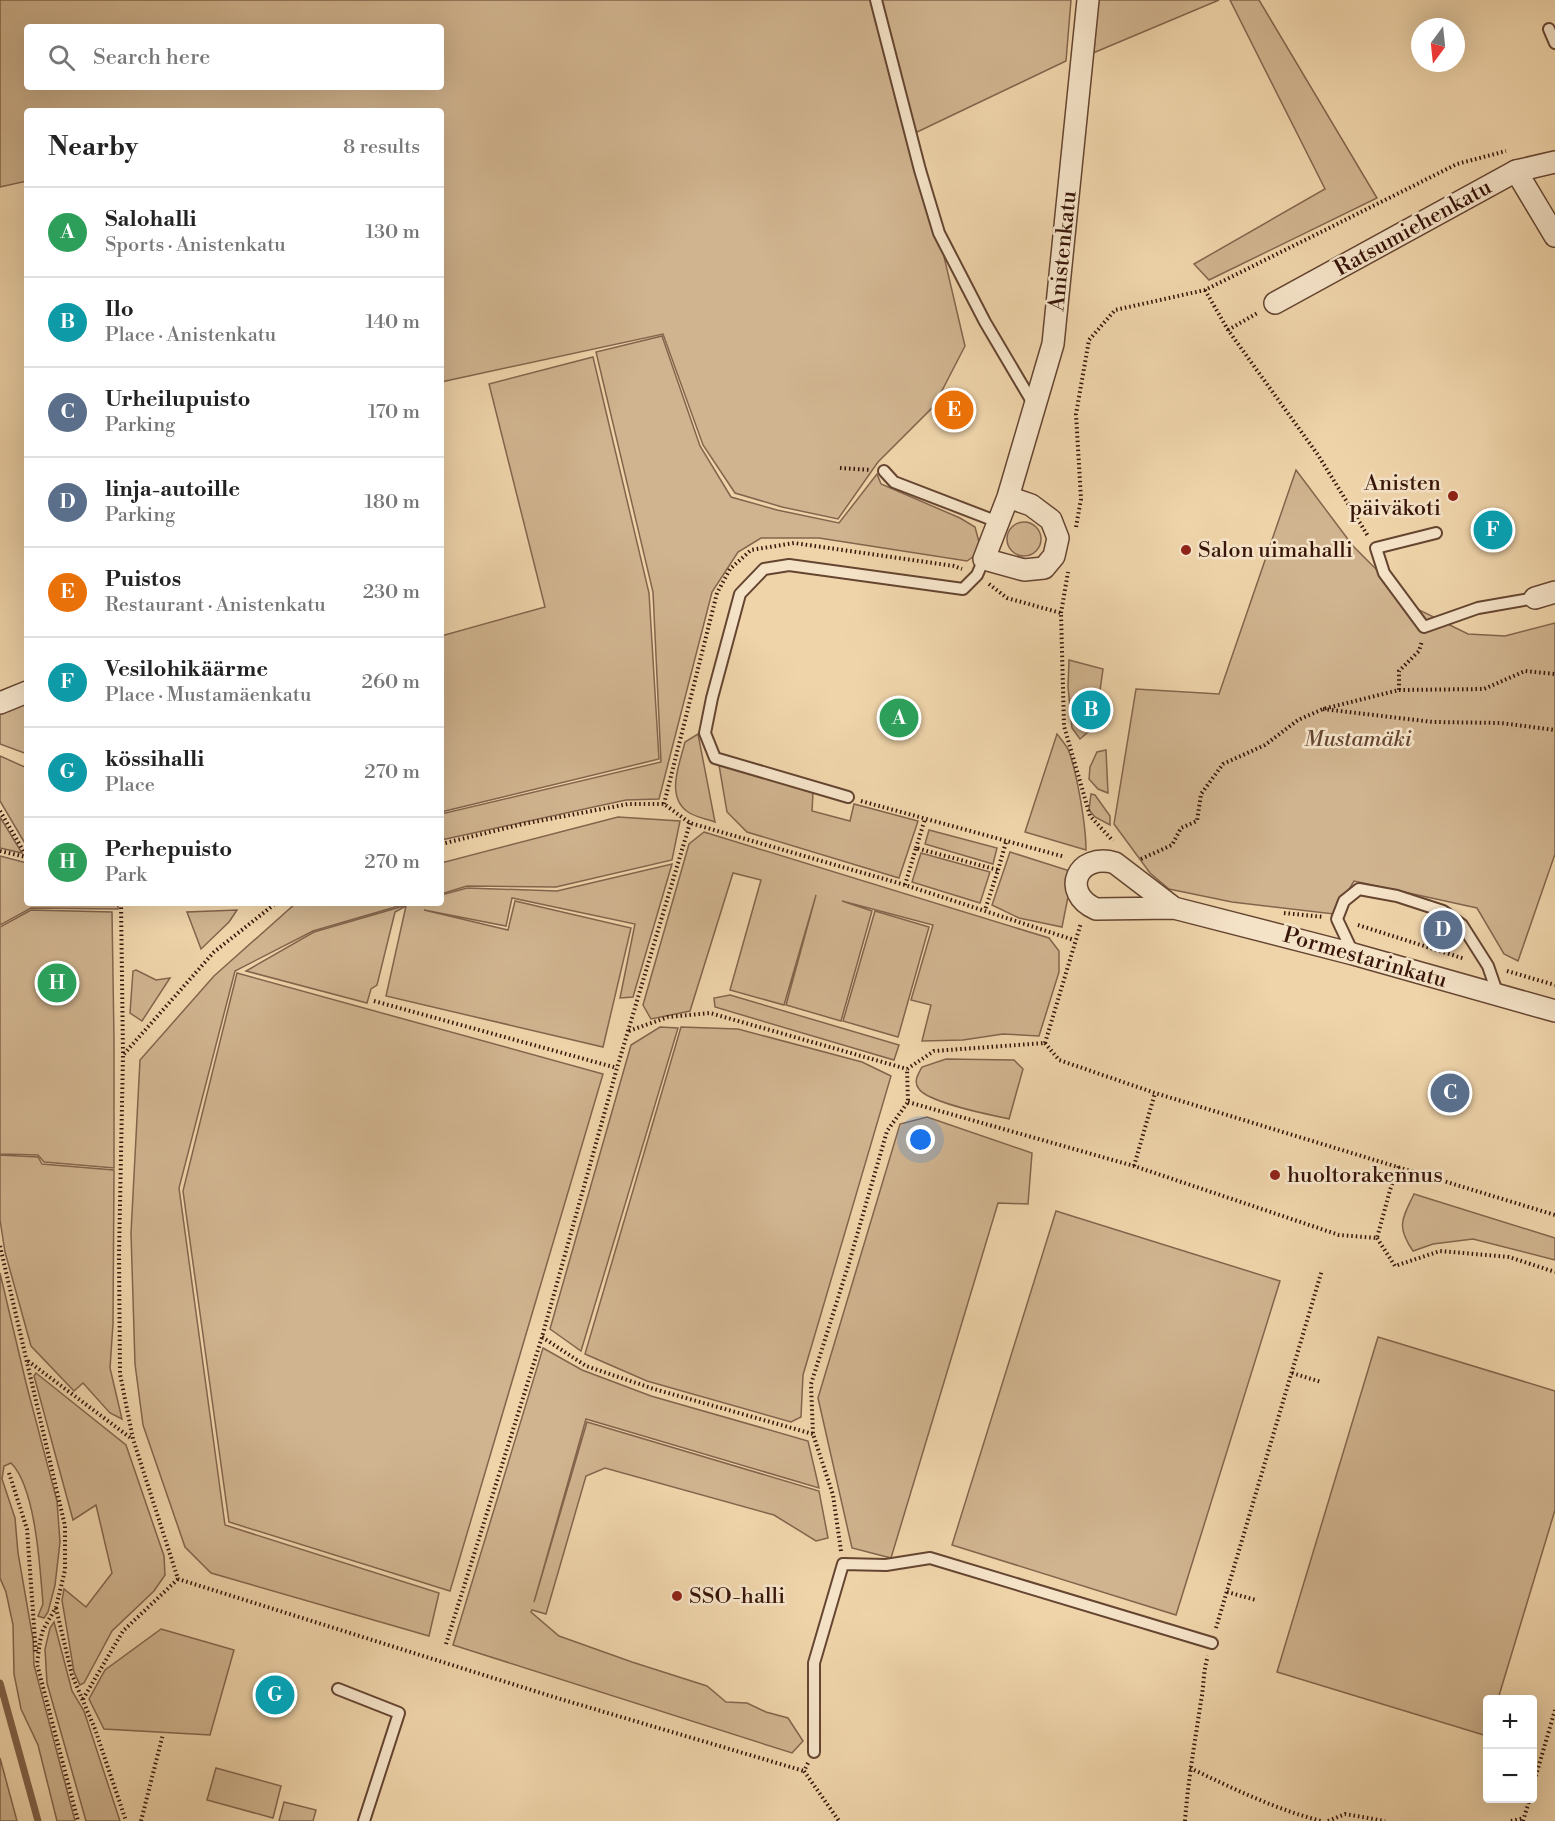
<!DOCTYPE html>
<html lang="en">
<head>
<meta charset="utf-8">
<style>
  body { margin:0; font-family:"Libre Bodoni",serif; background:#f2f2f2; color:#222 }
  .controls { position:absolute; right:18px; bottom:18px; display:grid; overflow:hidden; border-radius:6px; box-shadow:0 6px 24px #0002 }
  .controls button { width:54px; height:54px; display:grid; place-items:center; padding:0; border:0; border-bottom:2px solid #e0e0e0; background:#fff; color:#222; font:30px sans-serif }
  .compass { position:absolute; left:1411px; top:18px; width:54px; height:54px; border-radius:50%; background:#fff; box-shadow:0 6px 24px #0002; rotate:195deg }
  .you { position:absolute; left:921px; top:1140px; width:21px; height:21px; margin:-15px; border:4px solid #fff; border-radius:50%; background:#1a73e8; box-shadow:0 0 0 9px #1a73e833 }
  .badge { display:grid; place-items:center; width:39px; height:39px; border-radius:50%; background:#0b8043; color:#fff; font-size:20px; font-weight:700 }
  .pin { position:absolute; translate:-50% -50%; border:3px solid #fff; box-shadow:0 2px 6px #0006 }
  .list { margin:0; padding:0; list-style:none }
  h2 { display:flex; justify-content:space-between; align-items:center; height:78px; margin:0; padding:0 24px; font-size:26px }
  h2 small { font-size:20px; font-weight:400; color:#767676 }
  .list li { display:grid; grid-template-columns:39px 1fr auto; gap:18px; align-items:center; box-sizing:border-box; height:90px; padding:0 24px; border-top:2px solid #e0e0e0 }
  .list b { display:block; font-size:22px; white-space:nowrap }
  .list p { margin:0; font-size:20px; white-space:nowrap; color:#767676 }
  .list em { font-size:20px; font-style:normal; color:#767676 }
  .icon { flex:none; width:33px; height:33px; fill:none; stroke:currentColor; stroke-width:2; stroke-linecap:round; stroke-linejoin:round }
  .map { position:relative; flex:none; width:1555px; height:1821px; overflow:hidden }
  .search { position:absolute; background:#fff; box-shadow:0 6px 24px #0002; left:24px; top:24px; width:420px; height:66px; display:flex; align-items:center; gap:15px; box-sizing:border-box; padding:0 21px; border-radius:6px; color:#767676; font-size:22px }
  .panel { position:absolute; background:#fff; box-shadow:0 6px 24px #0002; left:24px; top:108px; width:420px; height:798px; border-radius:6px }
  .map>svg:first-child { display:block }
</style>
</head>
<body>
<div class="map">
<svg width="1555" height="1821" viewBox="0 0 1555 1821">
  <rect width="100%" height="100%" fill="#efd4aa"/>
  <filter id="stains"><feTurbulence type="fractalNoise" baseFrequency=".00333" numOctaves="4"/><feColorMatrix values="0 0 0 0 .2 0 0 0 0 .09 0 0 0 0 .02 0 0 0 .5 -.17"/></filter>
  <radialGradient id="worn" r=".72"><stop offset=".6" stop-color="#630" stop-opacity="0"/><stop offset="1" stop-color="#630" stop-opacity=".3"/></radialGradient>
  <g fill="#d0b48f" stroke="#84644c" stroke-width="1.5" fill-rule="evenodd">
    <path d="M0,0H1071L1066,61L915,133L965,346L934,406L878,462L838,519L782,507L735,493L703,445L663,334L441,382V111H27V181L0,187ZM27,27H441V87H27Z"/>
    <path d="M1098,0H1219L1093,53Z"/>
    <path d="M1230,0H1259L1377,198L1209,280L1194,264L1325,189Z"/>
    <path d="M662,336L700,446L731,497L777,510L839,523L877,474L881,484L960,518L975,527L980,546L974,556L967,561L819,538H761L738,552L712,592L659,799L626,800L441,840V814L661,762L653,592L596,352Z"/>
    <path d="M593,357L649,593L659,759L441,812V636L545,607L489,384Z"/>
    <path d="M1296,470L1353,546L1415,608L1468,634L1505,636L1555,623V854L1518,961L1504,954L1477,908L1354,881L1334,914L1232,902L1169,889L1150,873L1114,824L1136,689L1219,694Z"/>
    <circle cx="1024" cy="539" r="17"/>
    <path d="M1069,660L1103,669L1095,726L1080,739L1072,728L1068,687Z"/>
    <path d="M27,702V754L0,744V713Z"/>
    <path d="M698,734L715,822C707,819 695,817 688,812C665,796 680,763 685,742Z"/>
    <path d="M1057,734C1061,739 1065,744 1068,749C1077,772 1086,826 1086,850L1025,832Z"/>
    <path d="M1106,750L1108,793L1098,789L1089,779L1090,767L1097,752Z"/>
    <path d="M0,756L27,768V847L0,801Z"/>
    <path d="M719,765L813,792L812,811L850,821L854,804L918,821L899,878L747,832L727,812Z"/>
    <path d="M1091,794L1095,795L1110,816V825L1095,817L1089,810Z"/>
    <path d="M0,817L22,853L0,848Z"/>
    <path d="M618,817L680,821L672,860L556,887L467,886L441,894V863Z"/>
    <path d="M929,830L997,848L993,864L925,844Z"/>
    <path d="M704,832L1049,938L1059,951V972L1039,1036L1003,1034L963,1040L922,1041L931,1005L911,1000L933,925L842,901L872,911L841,1021L786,1005L816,895L784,1005L730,990L761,880L733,873L690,1011L651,1019L643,1005L689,844Z"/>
    <path d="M1010,852L1073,872L1062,927L1019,918L992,905Z"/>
    <path d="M921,853L990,872L980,903L912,882Z"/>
    <path d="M0,856L27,863V903H118V909L31,908L0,925Z"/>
    <path d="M672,864L633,997L620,998L635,924L512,898L506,926L424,910L508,930L515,901L631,928L603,1047L386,996L406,906L395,912L377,985L371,989L367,1003L246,971L314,932L414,903H441V895L467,888L557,891Z"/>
    <path d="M296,903H409L313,931L235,971L179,1188L225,1525L439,1593L429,1636L211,1573L185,1547L143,1425L135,1364L131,1233L140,1060L214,976Z"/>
    <path d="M31,910L112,912L114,1040V1168L44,1162L38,1155L0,1154V927Z"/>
    <path d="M237,910L229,922L201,949L187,912Z"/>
    <path d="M875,911L929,927L898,1037L843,1021Z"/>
    <path d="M136,970L156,980L170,978L142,1021L130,1013L133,971Z"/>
    <path d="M237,973L603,1074L450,1591L229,1522L183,1191Z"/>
    <path d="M730,995L899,1045L894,1060L715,1007L714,998Z"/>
    <path d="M660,1027L678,1028L581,1351L550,1329L631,1045Z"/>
    <path d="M681,1027L738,1029L862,1062L891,1076L803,1375L801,1417L791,1422L647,1381L585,1354Z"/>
    <path d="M946,1059L1014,1060L1023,1069L1009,1119C991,1115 929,1103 919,1089C913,1082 918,1074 922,1067Z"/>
    <path d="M927,1117L1032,1153L1028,1204L998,1203L891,1558L852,1548L818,1398L900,1124Z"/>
    <path d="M0,1155L38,1157L42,1164L114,1170L113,1324L110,1368L122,1419L110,1413L83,1383L74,1391L31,1346L5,1252L0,1220Z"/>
    <path d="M1414,1194L1555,1238V1260L1473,1239L1433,1244L1413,1251C1396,1226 1402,1219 1414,1194Z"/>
    <path d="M1056,1211L1280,1281L1176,1615L952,1545Z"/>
    <path d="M0,1273L26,1383L57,1501L60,1542L55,1585L48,1612L44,1618L38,1616L43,1604C40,1569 36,1488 11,1463L4,1466L2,1479L15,1518L18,1553L33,1639L34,1665L75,1821H57L38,1745L21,1709L14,1674L13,1625L6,1592L0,1578Z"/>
    <path d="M1378,1337L1555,1391V1510L1498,1699L1488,1700L1487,1736L1277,1672Z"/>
    <path d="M543,1348L582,1370L651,1396L808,1441L819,1488L586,1419L534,1602L587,1422L819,1491L828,1538L816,1541L774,1515L605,1468L586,1476L546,1614L532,1610L531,1612L559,1636L632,1662L707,1686L726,1702L747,1703L766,1712L788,1718L803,1741L792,1753L453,1645Z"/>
    <path d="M36,1373L126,1445L164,1556L165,1575L154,1591L112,1631L84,1683L80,1685L74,1672L62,1600L64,1589L86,1607L112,1573L96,1505L73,1520L34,1376Z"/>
    <path d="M54,1622L72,1691L84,1711L120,1821H86L47,1683L45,1649L50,1628Z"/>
    <path d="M161,1629L234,1650L210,1735L104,1729L89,1699L105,1670Z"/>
    <path d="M0,1758L17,1821H0Z"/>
    <path d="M216,1768L281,1786L273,1818L207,1800Z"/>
    <path d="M284,1802L316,1810L313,1821H279Z"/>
  </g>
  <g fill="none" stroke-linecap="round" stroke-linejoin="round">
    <path stroke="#806149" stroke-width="7" d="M0,1683L38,1821"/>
    <g stroke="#654531" stroke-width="14">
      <g id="service">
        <path d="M876,0L920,170L939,233L985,322L1034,405"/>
        <path d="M1549,29L1555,43"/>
        <path d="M884,471L894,482L998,522"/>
        <path d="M1436,533L1376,548L1384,573L1424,627L1478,608L1535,598"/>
        <path d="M848,797L715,758L705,733L712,698L740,594L764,569L789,565L963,589L977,575L984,559"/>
        <path d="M1353,953L1337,919L1344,901L1359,889L1397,896L1443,911L1462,925L1488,966L1498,995"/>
        <path d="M338,1689L399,1713L364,1821"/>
        <path d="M814,1752V1663L843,1564L886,1565L930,1558L1212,1643"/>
      </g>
    </g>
    <g stroke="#654531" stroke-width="24">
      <g id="minor">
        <path d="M1516,171L1555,236"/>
        <path d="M1275,303L1516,171L1555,162"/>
        <path d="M1008,497L1031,505L1051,520L1058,538L1054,556L1044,568L1024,570L984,559L1008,497L1053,344L1088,0"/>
        <path d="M1535,598L1555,592"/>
        <path d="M0,703L27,692"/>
        <path d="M1174,908L1115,863C1077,852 1060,893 1096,909L1174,908L1353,954L1555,1011"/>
      </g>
    </g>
    <g stroke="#371509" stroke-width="4" stroke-dasharray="1.5 3" stroke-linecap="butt">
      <path d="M1205,290L1228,330L1318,455L1368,536"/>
      <path d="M1228,330L1259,312"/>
      <path d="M840,468L871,470"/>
      <path d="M1076,527L1081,499L1076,414L1089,340L1115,310L1205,290L1457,164L1506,151"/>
      <path d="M989,584L1007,598L1061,613L1064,726L1090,816L1113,841"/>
      <path d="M1061,613L1068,572"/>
      <path d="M1399,690L1484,689L1525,671L1555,674"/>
      <path d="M1323,709L1433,722L1501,723L1555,730"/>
      <path d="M861,801L1065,857"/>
      <path d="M664,804L717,593L730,569L751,550L794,543L954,566L962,569"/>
      <path d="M0,811L27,857"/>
      <path d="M441,844L523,824L628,804H664L690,823L905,885L1074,940"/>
      <path d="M916,848L925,819"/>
      <path d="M0,851L26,857"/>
      <path d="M1141,859L1172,845L1181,828L1197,821L1201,794L1223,764L1265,745L1298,720L1323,709L1399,690V671L1419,651L1422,641"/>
      <path d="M998,870L1006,842"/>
      <path d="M905,885L916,848L998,870L985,910"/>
      <path d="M121,903L123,1054L119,1255L120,1374L133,1439L178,1579L557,1698L804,1771"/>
      <path d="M1284,913L1324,917"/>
      <path d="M1358,925L1465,959"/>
      <path d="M1507,971L1555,985"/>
      <path d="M374,1001L617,1068"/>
      <path d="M629,1031L668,1017L710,1013L907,1069"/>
      <path d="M1045,1043L1081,923"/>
      <path d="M1045,1043L1059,1060L1155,1093L1555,1215"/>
      <path d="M124,1054L214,952L276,903"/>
      <path d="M908,1102L1134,1166L1339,1235L1377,1238L1390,1190L1399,1166"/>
      <path d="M1134,1166L1155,1093"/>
      <path d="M1377,1238L1395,1266L1440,1251L1509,1257L1555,1272"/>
      <path d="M0,1246L65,1526V1570L56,1607L43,1630L40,1641L37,1664L78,1821"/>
      <path d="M542,1337L586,1366L654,1389L813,1434"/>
      <path d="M28,1361L132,1439"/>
      <path d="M1292,1373L1321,1382"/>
      <path d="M9,1473L27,1529L36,1654"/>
      <path d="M841,1551L833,1495L813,1434L811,1384L849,1263L887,1131L908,1102L907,1069L934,1051L1045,1043"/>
      <path d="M1227,1592L1256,1600"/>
      <path d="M56,1608L72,1675L95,1729L126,1821"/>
      <path d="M1216,1628L1322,1270"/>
      <path d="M446,1644L542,1337L617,1068L690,823"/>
      <path d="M83,1699L123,1631L178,1579"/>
      <path d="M808,1763L804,1771L839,1821"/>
      <path d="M1190,1768C1234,1789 1275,1809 1321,1821"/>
      <path d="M1532,1789L1555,1710"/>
      <path d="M141,1821L163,1734"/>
      <path d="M1185,1821C1188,1781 1195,1741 1201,1701C1204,1686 1203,1671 1208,1656"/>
      <path d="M1328,1821L1345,1814L1385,1821"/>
      <path d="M1511,1821L1524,1818"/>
      <path d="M1523,1821L1530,1798"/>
    </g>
    <use href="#service" stroke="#f5e3c8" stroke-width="10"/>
    <use href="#minor" stroke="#f5e3c8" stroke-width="21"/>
  </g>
  <g fill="#8f2418" stroke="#f5e3c8" stroke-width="2">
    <circle cx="1453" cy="496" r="6"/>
    <circle cx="1186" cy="550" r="6"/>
    <circle cx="1275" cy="1175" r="6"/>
    <circle cx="677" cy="1596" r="6"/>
  </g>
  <g text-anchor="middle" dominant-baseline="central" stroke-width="5" stroke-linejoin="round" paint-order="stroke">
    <g font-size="22" fill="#371509" stroke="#f5e3c8">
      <text transform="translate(1413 228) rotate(-29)">Ratsumiehenkatu</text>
      <text transform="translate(1063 251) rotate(-84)">Anistenkatu</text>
      <text transform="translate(1365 958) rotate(16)">Pormestarinkatu</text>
    </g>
    <g font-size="22" fill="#371509" stroke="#f5e3c8" text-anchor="start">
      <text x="1441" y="483" text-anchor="end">Anisten<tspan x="1441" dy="25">päiväkoti</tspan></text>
      <text x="1198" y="550">Salon uimahalli</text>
      <text x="1287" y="1175">huoltorakennus</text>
      <text x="689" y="1596">SSO-halli</text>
    </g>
    <g font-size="22" font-style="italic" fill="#654531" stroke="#f5e3c8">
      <text x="1358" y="739">Mustamäki</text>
    </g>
  </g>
  <rect width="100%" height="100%" filter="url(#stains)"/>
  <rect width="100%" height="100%" fill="url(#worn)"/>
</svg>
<div class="controls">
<button>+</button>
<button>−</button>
</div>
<svg class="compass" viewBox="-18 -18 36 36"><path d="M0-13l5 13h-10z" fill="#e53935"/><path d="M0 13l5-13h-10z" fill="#767676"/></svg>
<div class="you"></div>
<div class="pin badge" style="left:899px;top:718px;background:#2e9e5b">A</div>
<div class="pin badge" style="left:1091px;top:710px;background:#0f9aa8">B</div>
<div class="pin badge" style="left:1450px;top:1093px;background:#5c6f8a">C</div>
<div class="pin badge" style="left:1443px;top:930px;background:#5c6f8a">D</div>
<div class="pin badge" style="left:954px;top:410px;background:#e8710a">E</div>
<div class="pin badge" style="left:1493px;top:530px;background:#0f9aa8">F</div>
<div class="pin badge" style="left:275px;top:1695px;background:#0f9aa8">G</div>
<div class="pin badge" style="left:57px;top:983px;background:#2e9e5b">H</div>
<div class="search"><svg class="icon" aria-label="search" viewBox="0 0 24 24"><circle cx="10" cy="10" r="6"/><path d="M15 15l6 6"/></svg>Search here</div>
<section class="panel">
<h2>Nearby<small>8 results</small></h2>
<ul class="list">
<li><span class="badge" style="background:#2e9e5b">A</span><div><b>Salohalli</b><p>Sports · Anistenkatu</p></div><em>130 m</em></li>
<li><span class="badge" style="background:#0f9aa8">B</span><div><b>Ilo</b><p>Place · Anistenkatu</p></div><em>140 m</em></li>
<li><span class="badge" style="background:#5c6f8a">C</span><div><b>Urheilupuisto</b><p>Parking</p></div><em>170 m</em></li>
<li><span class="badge" style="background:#5c6f8a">D</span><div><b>linja-autoille</b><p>Parking</p></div><em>180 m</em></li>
<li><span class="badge" style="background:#e8710a">E</span><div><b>Puistos</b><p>Restaurant · Anistenkatu</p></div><em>230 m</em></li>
<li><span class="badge" style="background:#0f9aa8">F</span><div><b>Vesilohikäärme</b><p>Place · Mustamäenkatu</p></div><em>260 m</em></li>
<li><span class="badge" style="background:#0f9aa8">G</span><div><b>kössihalli</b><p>Place</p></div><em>270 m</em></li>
<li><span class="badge" style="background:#2e9e5b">H</span><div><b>Perhepuisto</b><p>Park</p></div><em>270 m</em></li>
</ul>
</section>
</div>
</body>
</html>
